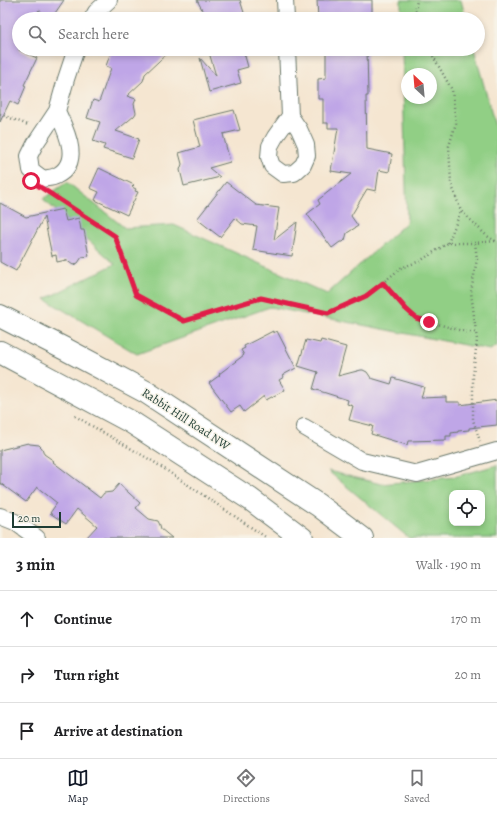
<!DOCTYPE html>
<html lang="en">
<head>
<meta charset="utf-8">
<style>
  body { margin:0; font-family:Alegreya,serif; background:#f6f6f6; color:#202124 }
  .controls { position:absolute; right:12px; bottom:12px; display:grid; overflow:hidden; border-radius:8px; box-shadow:0 2px 6px #0003 }
  .controls button { width:36px; height:36px; display:grid; place-items:center; padding:0; border:0; border-bottom:1px solid #e0e0e0; background:#fff; color:#202124; font:20px sans-serif }
  .compass { position:absolute; left:401px; top:68px; width:36px; height:36px; border-radius:50%; background:#fff; box-shadow:0 2px 6px #0003; rotate:334deg }
  .scale { position:absolute; left:12px; bottom:10px; width:49px; box-sizing:border-box; padding-left:4px; border:2px solid #1f3d34; border-top:0; font-size:11px; line-height:14px; white-space:nowrap; color:#1f3d34; -webkit-text-stroke:3px #f7f3e8; paint-order:stroke }
  .stop { position:absolute; width:12px; height:12px; margin:-9px; border:3px solid #e11d48; border-radius:50%; background:#fff }
  .stop.end { background:#e11d48; border-color:#fff; box-shadow:0 1px 4px #0008 }
  .list { margin:0; padding:0; list-style:none }
  h2 { display:flex; justify-content:space-between; align-items:center; height:52px; margin:0; padding:0 16px; font-size:17px }
  h2 small { font-size:13px; font-weight:400; color:#757577 }
  .list li { display:grid; grid-template-columns:26px 1fr auto; gap:12px; align-items:center; box-sizing:border-box; height:56px; padding:0 16px; border-top:1px solid #e0e0e0 }
  .list b { display:block; font-size:15px; white-space:nowrap }
  .list em { font-size:13px; font-style:normal; color:#757577 }
  .icon { flex:none; width:22px; height:22px; fill:none; stroke:currentColor; stroke-width:2; stroke-linecap:round; stroke-linejoin:round }
  .map { position:relative; flex:none; width:497px; height:538px; overflow:hidden }
  .search { position:absolute; background:#fff; box-shadow:0 2px 6px #0003; left:12px; right:12px; top:12px; height:44px; display:flex; align-items:center; gap:10px; box-sizing:border-box; padding:0 14px; border-radius:22px; color:#757577; font-size:15px }
  .sheet { height:220px; background:#fff }
  nav { display:flex; justify-content:space-around; align-items:center; box-sizing:border-box; height:56px; border-top:1px solid #e0e0e0; background:#fff; font-size:11px; color:#757577 }
  nav a { display:grid; justify-items:center; gap:2px }
  nav .on { color:#111827 }
  .map>svg:first-child { display:block }
</style>
</head>
<body>
<div class="map">
<svg width="497" height="538" viewBox="0 0 497 538">
  <rect width="100%" height="100%" fill="#f7f3e8"/>
  <filter id="ink" filterUnits="userSpaceOnUse"><feTurbulence type="fractalNoise" baseFrequency=".025" numOctaves="2"/><feDisplacementMap in="SourceGraphic" scale="8" xChannelSelector="R" yChannelSelector="G"/><feConvolveMatrix kernelMatrix="1 2 1 2 8 2 1 2 1" color-interpolation-filters="sRGB"/></filter>
  <filter id="wash" filterUnits="userSpaceOnUse"><feTurbulence type="fractalNoise" baseFrequency=".012" numOctaves="4" result="noise"/><feDisplacementMap in="SourceGraphic" scale="16" xChannelSelector="R" yChannelSelector="G"/><feGaussianBlur stdDeviation="0.9" result="paint"/><feColorMatrix in="noise" values="0 0 0 0 0 0 0 0 0 0 0 0 0 0 0 0 0 1.4 0 .05"/><feComposite in="paint" operator="in"/></filter>
  <g filter="url(#wash)">
    <rect width="100%" height="100%" fill="#f5e6d1"/>
    <g fill="#91cf85" stroke="#58865c" fill-rule="evenodd">
      <path d="M401,0H461L466,19H401Z"/>
      <path d="M402,49H474L497,133V346L490,350L270,307L137,354L45,299L115,264L43,199L67,182L125,228L174,225L327,294L407,222ZM407,74H431V98H407Z"/>
      <path d="M497,465V538H409L328,471L381,484L454,477ZM452,493H482V523H452Z"/>
    </g>
    <g id="blocks">
      <g fill="#bfa6e7">
        <path d="M0,0H64L51,19L39,10L33,19H19V50L37,58L24,85L26,86L18,105L10,101L0,122Z"/>
        <path d="M197,0H240L246,19H207Z"/>
        <path d="M317,0H372V14L341,15V19H318Z"/>
        <path d="M112,49H172L145,74L143,81L127,96L136,99L134,104L136,113L134,116L116,131L139,139L132,158L103,149L105,145L93,141L100,122L87,118L93,100L99,102L111,68L106,66Z"/>
        <path d="M208,49H243L248,67L237,70L241,83L209,92L200,58L216,76Z"/>
        <path d="M326,49H367L368,96H366L367,149L392,154L389,172L379,170L376,191L367,189L351,216L358,226L347,233L345,240L343,242H340L332,248L307,214L320,204L318,200L351,174L331,171L338,128H328V123H323V99H318V79L326,78Z"/>
        <path d="M234,110L240,130L223,134L230,162L209,168L220,177L184,186L180,170L182,164L179,153L200,147L193,120Z"/>
        <path d="M99,168L134,185L132,187L136,189L135,191L138,192L127,215L95,200L99,192L90,188Z"/>
        <path d="M226,182L256,205L279,208L274,240L297,222L292,256L253,250L257,226L242,224L235,218L220,237L197,219Z"/>
        <path d="M0,203L26,217L63,209L66,221L79,218L81,230H84L89,256L82,257L78,263L73,265L66,260L57,262L56,255L52,256L44,217L16,271L0,262Z"/>
        <path d="M273,331V333L277,331L296,368L283,375L284,377L279,380L285,390L266,400L264,396L244,412L240,406L231,412L209,383L220,375L219,374L244,355L241,350L245,348L244,346Z"/>
        <path d="M306,340L320,343L321,340L346,347L338,376L361,370H363L367,372L371,378L391,384L393,378L424,387L421,398L446,397V402H460V405L497,400V425L469,428V430L458,431V432L451,433V436H446V440L408,441L407,445L371,434L373,426L349,420L353,406L347,404L348,400L313,389L318,372L298,366Z"/>
        <path d="M28,443L30,444L39,445L42,448L44,454L54,461L53,462L100,498L104,493L112,492L119,484L140,503L136,508L149,519L158,521L160,525L161,529L172,538H86L97,526L77,509L66,524L50,513L57,503L37,487L26,502L0,483V450Z"/>
      </g>
    </g>
  </g>
  <g filter="url(#ink)">
    <use href="#blocks" fill-opacity="0" stroke="#6a786b" stroke-width="1"/>
    <g fill="none" stroke-linecap="round" stroke-linejoin="round">
      <g stroke="#6a786b" stroke-width="18">
        <g id="street">
          <path d="M285,0L286,19"/>
          <path d="M92,19L96,12L109,0"/>
          <path d="M287,49L290,116L299,129L306,145L307,156L303,165L294,173L283,174L272,166L269,157L270,146L275,137L290,116"/>
          <path d="M57,111C66,131 83,163 56,176C52,178 47,178 43,179L31,170L29,156L35,144L57,111L66,79L76,49"/>
          <path d="M304,427L362,461L417,474L497,451"/>
          <path d="M0,516L15,522L37,538"/>
        </g>
      </g>
      <g stroke="#6a786b" stroke-width="24">
        <g id="secondary">
          <path d="M0,316L67,350L146,392L318,505L362,538"/>
          <path d="M0,352L131,422L250,499L302,538"/>
        </g>
      </g>
      <g stroke="#6a786b" stroke-width="2.5" stroke-dasharray="1 3" stroke-linecap="butt">
        <path d="M414,19L417,0"/>
        <path d="M429,49L452,90L456,123L449,146L451,183L461,211L487,236L497,242"/>
        <path d="M0,114L28,125"/>
        <path d="M52,194L115,236L136,295L184,321L261,298L328,313L366,296L401,268L420,261L448,243H475L495,241"/>
        <path d="M448,243L461,211"/>
        <path d="M475,243L477,259L471,292L477,340L473,375V420L480,441"/>
        <path d="M383,283L406,309L416,318L466,332H476"/>
        <path d="M75,416L154,462L267,538"/>
      </g>
      <use href="#street" stroke="#fff" stroke-width="16"/>
      <use href="#secondary" stroke="#fff" stroke-width="22"/>
    </g>
  </g>
  <g fill="none" stroke-linecap="round" stroke-linejoin="round" filter="url(#ink)">
    <path stroke="#e11d48" stroke-width="5" d="M31,181L115,236L136,295L184,321L261,298L328,313L366,296L383,283L406,309L416,318L429,322"/>
  </g>
  <g text-anchor="middle" dominant-baseline="central" stroke-width="3" stroke-linejoin="round" paint-order="stroke">
    <g font-size="12" fill="#1f3d34" stroke="#f7f3e8">
      <text transform="translate(186 419) rotate(33)">Rabbit Hill Road NW</text>
    </g>
  </g>
</svg>
<div class="controls">
<button><svg class="icon" aria-label="locate" viewBox="0 0 24 24"><circle cx="12" cy="12" r="6"/><path d="M12 2v4M12 18v4M2 12h4M18 12h4"/></svg></button>
</div>
<svg class="compass" viewBox="-18 -18 36 36"><path d="M0-13l5 13h-10z" fill="#e53935"/><path d="M0 13l5-13h-10z" fill="#757577"/></svg>
<div class="scale">20 m</div>
<div class="stop" style="left:31px;top:181px"></div>
<div class="stop end" style="left:429px;top:322px"></div>
<div class="search"><svg class="icon" aria-label="search" viewBox="0 0 24 24"><circle cx="10" cy="10" r="6"/><path d="M15 15l6 6"/></svg>Search here</div>
</div>
<section class="sheet">
<h2>3 min<small>Walk · 190 m</small></h2>
<ul class="list">
<li><svg class="icon" aria-label="ahead" viewBox="0 0 24 24"><path d="M12 20V5M6 11l6-6 6 6"/></svg><div><b>Continue</b></div><em>170 m</em></li>
<li><svg class="icon" aria-label="right" viewBox="0 0 24 24"><path d="M7 20v-9h11M14 6l5 5-5 5"/></svg><div><b>Turn right</b></div><em>20 m</em></li>
<li><svg class="icon" aria-label="arrive" viewBox="0 0 24 24"><path d="M6 21V4h12l-3 4 3 4H6"/></svg><div><b>Arrive at destination</b></div></li>
</ul>
</section>
<nav>
<a class="on"><svg class="icon" aria-label="map" viewBox="0 0 24 24"><path d="M3 6l6-2 6 2 6-2v14l-6 2-6-2-6 2zM9 4v14M15 6v14"/></svg>Map</a>
<a><svg class="icon" aria-label="directions" viewBox="0 0 24 24"><path d="M12 3l9 9-9 9-9-9zM9 14v-3h6M13 9l2 2-2 2"/></svg>Directions</a>
<a><svg class="icon" aria-label="saved" viewBox="0 0 24 24"><path d="M7 4h10v16l-5-4-5 4z"/></svg>Saved</a>
</nav>
</body>
</html>
